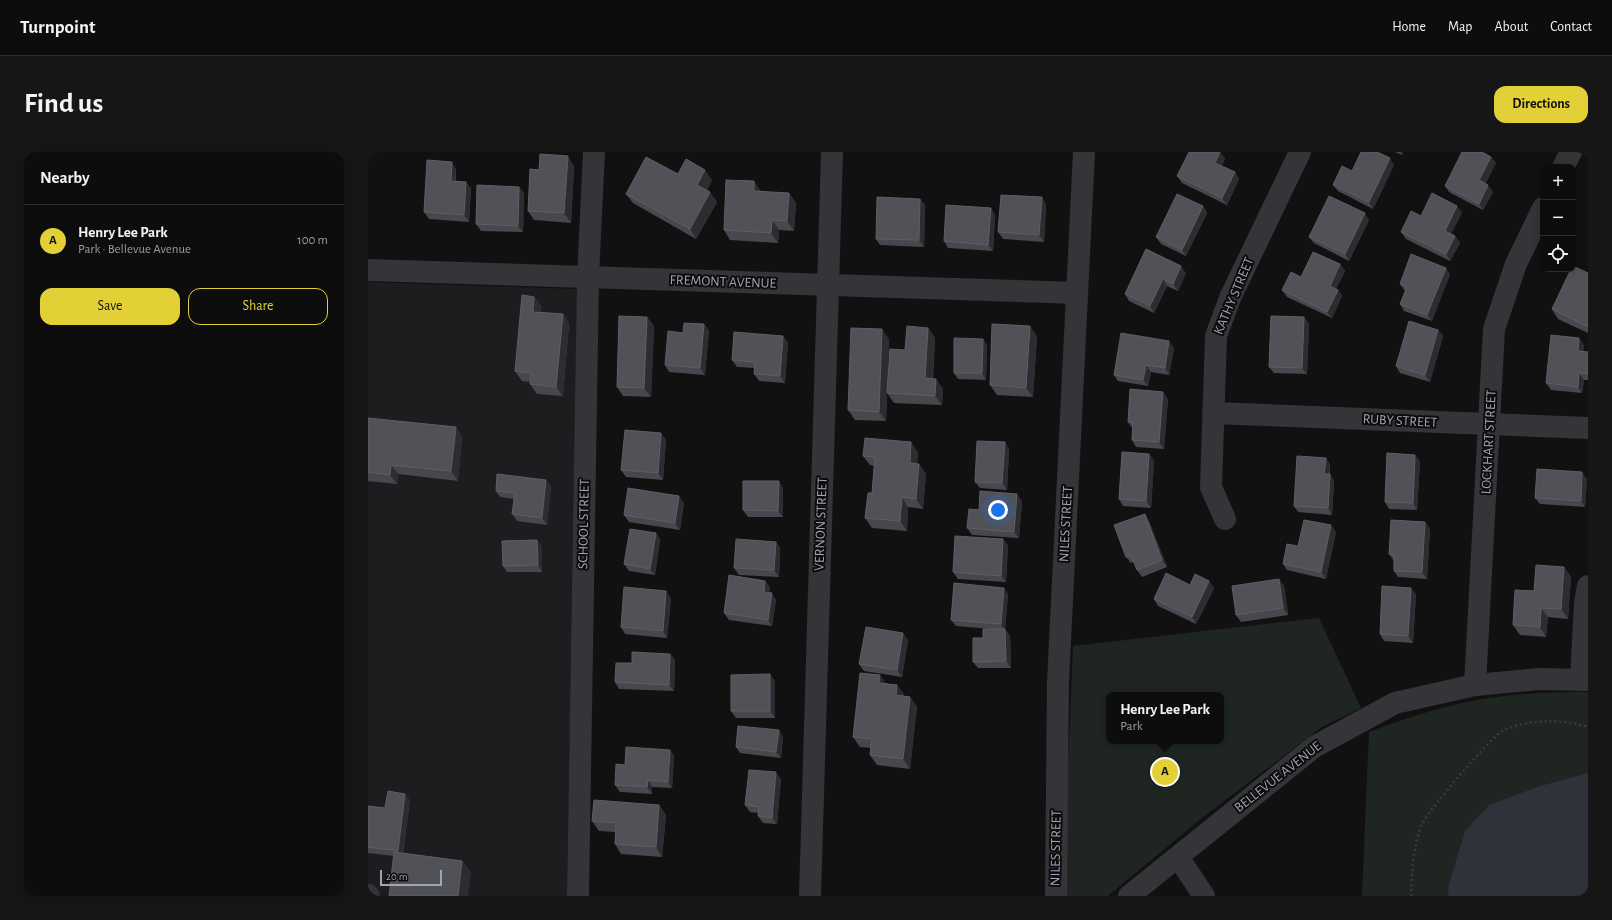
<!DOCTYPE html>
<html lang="en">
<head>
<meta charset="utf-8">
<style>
  body { margin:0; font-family:"Alegreya Sans",sans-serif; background:#161617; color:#f1f3f6 }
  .controls { position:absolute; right:12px; top:12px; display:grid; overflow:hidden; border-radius:8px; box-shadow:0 2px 10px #0003 }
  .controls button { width:36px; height:36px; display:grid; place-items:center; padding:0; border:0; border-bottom:1px solid #2d2d2e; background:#0d0d0e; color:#f1f3f6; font:20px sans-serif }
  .scale { position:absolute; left:12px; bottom:10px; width:62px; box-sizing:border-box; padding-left:4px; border:2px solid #a3a4b2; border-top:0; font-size:11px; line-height:14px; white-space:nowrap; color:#a3a4b2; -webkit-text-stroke:3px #0c0c0d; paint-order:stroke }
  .you { position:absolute; left:630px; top:358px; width:14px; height:14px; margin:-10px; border:3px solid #fff; border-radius:50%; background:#1a73e8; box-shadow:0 0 0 6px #1a73e833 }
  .badge { display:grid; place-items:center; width:26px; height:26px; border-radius:50%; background:#e3d037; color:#111; font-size:13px; font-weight:700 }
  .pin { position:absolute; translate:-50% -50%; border:2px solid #fff; box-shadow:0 1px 4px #0006 }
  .popup { position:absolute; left:738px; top:540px; width:118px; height:52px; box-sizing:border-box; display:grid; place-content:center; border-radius:8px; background:#0d0d0e; filter:drop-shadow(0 1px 3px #0005); font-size:13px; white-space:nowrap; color:#9a9c9e }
  .popup b { font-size:15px; color:#f1f3f6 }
  .popup::after { content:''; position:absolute; left:50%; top:100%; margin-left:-8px; border:8px solid transparent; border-top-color:#0d0d0e }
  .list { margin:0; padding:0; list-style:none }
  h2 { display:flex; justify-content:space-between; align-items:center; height:52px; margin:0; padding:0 16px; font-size:17px }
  h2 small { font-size:13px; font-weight:400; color:#9a9c9e }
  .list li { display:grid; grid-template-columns:26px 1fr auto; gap:12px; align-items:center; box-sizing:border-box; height:72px; padding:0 16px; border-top:1px solid #2d2d2e }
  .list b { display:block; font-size:15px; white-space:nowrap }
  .list p { margin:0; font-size:13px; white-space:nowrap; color:#9a9c9e }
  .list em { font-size:13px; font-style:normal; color:#9a9c9e }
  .actions { display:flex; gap:8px; padding:12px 16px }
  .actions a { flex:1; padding:9px 0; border:1px solid #e3d037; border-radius:12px; text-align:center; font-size:14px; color:#e3d037 }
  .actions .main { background:#e3d037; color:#111 }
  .icon { flex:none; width:22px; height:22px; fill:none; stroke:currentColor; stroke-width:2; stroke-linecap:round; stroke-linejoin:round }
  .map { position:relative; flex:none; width:1220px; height:744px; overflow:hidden; border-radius:12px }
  header { display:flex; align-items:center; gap:24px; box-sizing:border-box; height:56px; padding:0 20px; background:#0d0d0e; border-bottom:1px solid #2d2d2e }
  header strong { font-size:19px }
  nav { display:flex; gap:22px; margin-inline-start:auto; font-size:14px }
  .intro { display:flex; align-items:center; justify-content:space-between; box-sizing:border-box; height:96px; padding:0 24px }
  h1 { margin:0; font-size:28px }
  .button { padding:10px 18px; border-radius:12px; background:#e3d037; color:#111; font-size:14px; font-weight:700 }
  main { display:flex; gap:24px; padding:0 24px }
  aside { flex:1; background:#0d0d0e; border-radius:12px; box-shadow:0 2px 10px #0003 }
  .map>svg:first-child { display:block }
</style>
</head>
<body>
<header>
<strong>Turnpoint</strong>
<nav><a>Home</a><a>Map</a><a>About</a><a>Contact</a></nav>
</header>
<div class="intro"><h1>Find us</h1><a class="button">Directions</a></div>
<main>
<aside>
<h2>Nearby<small></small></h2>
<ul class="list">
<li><span class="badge">A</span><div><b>Henry Lee Park</b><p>Park · Bellevue Avenue</p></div><em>100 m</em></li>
</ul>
<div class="actions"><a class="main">Save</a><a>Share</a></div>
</aside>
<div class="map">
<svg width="1220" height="744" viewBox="0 0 1220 744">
  <rect width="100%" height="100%" fill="#111112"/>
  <path fill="#1d1d1f" d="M0,130L209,137L199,744H0Z"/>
  <g fill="#1f2622" fill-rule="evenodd">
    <path d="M951,466L993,556L954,575L835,665L740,744H693L696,718L705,494ZM741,543H853V589H741Z"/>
    <path d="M1205,540H1220V744H994L1001,580C1046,563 1090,549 1137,544C1159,541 1182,541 1205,540Z"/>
  </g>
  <path fill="#2d323b" d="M1220,621V744H1080L1081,732L1097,679L1121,653L1169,635Z"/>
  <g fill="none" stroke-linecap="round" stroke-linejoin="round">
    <path stroke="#3a3a3f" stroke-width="2.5" stroke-dasharray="2 3" stroke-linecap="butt" d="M1043,744C1044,721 1045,694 1054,672C1060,659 1125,582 1136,578C1162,567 1193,567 1220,575"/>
    <g stroke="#343439" stroke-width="22">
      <path d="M1195,15L1203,0"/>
      <path d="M0,118L709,141"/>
      <path d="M845,261L1220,276"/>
      <path d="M857,367L843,335L848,184L862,146L932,0"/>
      <path d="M1213,528L1217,450L1220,434"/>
      <path d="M1107,533L1126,177L1148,112L1175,56"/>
      <path d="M810,705L836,744"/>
      <path d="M0,743L1,744"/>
      <path d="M210,744L220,125L226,0"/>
      <path d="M442,744L464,0"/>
      <path d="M688,744L690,530L716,0"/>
      <path d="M761,744L946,595L1027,551L1107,533L1171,527L1220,528"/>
    </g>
  </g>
  <g fill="#47474d">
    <path d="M1027,0H1035L1034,3Z"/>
    <path d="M1123,5L1128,11L1117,32L1125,40L1115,58L1081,40L1077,34Z"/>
    <path d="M857,6L854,14L867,20L871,27L859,53L814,31L809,24Z"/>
    <path d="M1026,13L1005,57L970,39L965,33Z"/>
    <path d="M206,14L203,71L166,68L160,59L171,18Z"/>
    <path d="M88,17V29L103,36L101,70L61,67L56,60Z"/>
    <path d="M310,22L344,28L339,38L349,50L328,87L265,51L258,42Z"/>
    <path d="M386,29L393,40L421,41L428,51L426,79L411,78L410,91L362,88L356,78Z"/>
    <path d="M151,35L156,41L155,80L113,79L108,72Z"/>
    <path d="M552,47L557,53L556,95L512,93L508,87Z"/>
    <path d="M678,52L676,90L635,87L630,80Z"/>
    <path d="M835,54L839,61L818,104L793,92L788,85Z"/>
    <path d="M623,56L627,63L625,99L580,96L576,89Z"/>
    <path d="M1094,60L1083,82L1087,84L1092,91L1082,109L1038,87L1033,80L1053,64Z"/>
    <path d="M1001,68L981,109L946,91L941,85Z"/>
    <path d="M778,97L818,121L810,139L799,134L786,161L761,149L757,142Z"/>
    <path d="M972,112L977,119L968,137L970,138L974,144L964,166L919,145L914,138Z"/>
    <path d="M1220,121V181L1190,167L1184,157Z"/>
    <path d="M1082,122L1064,169L1036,159L1032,152L1037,139L1032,132Z"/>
    <path d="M166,145L173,154V160L195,162L201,172L195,244L169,242L162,232L163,230L154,229L147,219Z"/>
    <path d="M279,165L286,174L283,245L255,244L249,235Z"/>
    <path d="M936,165L941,172L939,222L906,221L901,215Z"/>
    <path d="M336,172L341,179L337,223L301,220L297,213L315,181Z"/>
    <path d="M560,176L567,186L565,227H568L575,237L574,253L526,251L519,241L537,198Z"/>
    <path d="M1070,178L1075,184L1062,230L1032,221L1028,214Z"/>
    <path d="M669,184L665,245L629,243L622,233Z"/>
    <path d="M521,187L518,269L487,268L480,258Z"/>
    <path d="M615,187L619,193L618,228L590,227L586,221Z"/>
    <path d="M420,190L417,231L391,229L386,222L387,216L369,215L364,208Z"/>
    <path d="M1216,193L1215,200H1220V228H1216L1214,241L1183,238L1178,231Z"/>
    <path d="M806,196L801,223L783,220L780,234L750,229L746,223Z"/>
    <path d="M800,247L796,297L768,295L764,288L765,277L760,270Z"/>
    <path d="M0,266L94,285L90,329L30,322L29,332L0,329Z"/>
    <path d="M293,281L298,288L295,328L258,325L253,318Z"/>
    <path d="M641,297L639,338L612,336L607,330Z"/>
    <path d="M550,300L549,312H551L558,322L555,357L540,355L539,379L504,376L497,366L504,341L506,314L502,313L495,304Z"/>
    <path d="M781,302L786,309L783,356L755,354L751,347Z"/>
    <path d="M958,306L962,313V322L966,329L964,363L930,360L926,354Z"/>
    <path d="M1052,309L1049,358L1021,357L1017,350Z"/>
    <path d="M1219,327L1217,355L1172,352L1167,346Z"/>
    <path d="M183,334L179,373L149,369L144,362L146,347L132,345L128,339Z"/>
    <path d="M415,336V365H380L375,358Z"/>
    <path d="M654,349L651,386L604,383L599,376L611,358Z"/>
    <path d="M316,351L312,378L261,370L256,363Z"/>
    <path d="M781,369L799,415L774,425L769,418L766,410L763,411L758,405Z"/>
    <path d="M1062,376L1059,427L1030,425L1026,419V409L1021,402Z"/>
    <path d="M968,380L958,427L919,418L915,412L930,394Z"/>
    <path d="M288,381L292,388L287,423L261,419L256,412Z"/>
    <path d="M169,388L174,395V420H139L135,414Z"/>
    <path d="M408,390L412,396L411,425L371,423L366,416Z"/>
    <path d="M640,393L638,430L590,427L585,420Z"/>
    <path d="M1196,415L1203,425L1200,467L1180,465L1178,485L1152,483L1145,473L1166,439Z"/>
    <path d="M911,427L916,434L920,463L873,470L868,463Z"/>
    <path d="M397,429L402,435L401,441L408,448L404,474L361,468L356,461Z"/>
    <path d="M841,429L846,436L828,472L790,454L786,447Z"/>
    <path d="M640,442L637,477L642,484L643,516H610L605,510L615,486L623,477L588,474L583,468Z"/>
    <path d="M1048,442L1045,491L1016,489L1012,482Z"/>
    <path d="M303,446L299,486L257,482L253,475Z"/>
    <path d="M540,488L534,525L496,519L491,512Z"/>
    <path d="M302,502L307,508L306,539L251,537L247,530L264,511Z"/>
    <path d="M407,529V566H368L363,559Z"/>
    <path d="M518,531L536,542V544L542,545L549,555L542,617L509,613L502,603L503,596L492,595L485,585Z"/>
    <path d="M415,585L413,606L372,601L368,595Z"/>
    <path d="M302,598L306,604L304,636L284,635V642L252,640L247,633L257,613Z"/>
    <path d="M413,627L409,672L395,671L390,664L391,661L382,660L377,653Z"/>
    <path d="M42,648L35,701L94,709L103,721L26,704L0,701V654L17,656Z"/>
    <path d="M291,653L298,663L294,705L253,702L247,692L248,680L231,679L224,669Z"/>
  </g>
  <g fill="#2d2d31">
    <path d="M852,0L857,6L852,17L847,11Z"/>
    <path d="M1032,0H1035L1034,3Z"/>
    <path d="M200,4L206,14L203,71L196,61Z"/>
    <path d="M1123,5L1128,11L1116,35L1111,28Z"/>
    <path d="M1022,6L1026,13L1005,57L1001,50Z"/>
    <path d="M84,10L88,17L87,35L83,29Z"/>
    <path d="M337,18L344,28L336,43L329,33Z"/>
    <path d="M867,20L871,27L859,53L854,46Z"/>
    <path d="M386,29L393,39V49L386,39Z"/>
    <path d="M98,30L103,36L101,70L96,63Z"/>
    <path d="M1120,33L1125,40L1115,58L1111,52Z"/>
    <path d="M151,35L156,41L155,80L150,74Z"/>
    <path d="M342,40L349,50L328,87L322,77Z"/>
    <path d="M421,41L428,51L426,79L419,69Z"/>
    <path d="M674,45L678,52L676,90L671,83Z"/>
    <path d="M552,47L557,53L556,95L551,88Z"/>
    <path d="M835,54L839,61L818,104L814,98Z"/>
    <path d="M1089,54L1094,60L1081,86L1077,79Z"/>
    <path d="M623,56L627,63L625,99L620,93Z"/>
    <path d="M997,61L1001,68L981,109L977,102Z"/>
    <path d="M404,68L411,78L410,91L403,81Z"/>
    <path d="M1087,84L1092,91L1082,109L1078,102Z"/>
    <path d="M972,112L977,119L966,141L962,134Z"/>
    <path d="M813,114L818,121L810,139L805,132Z"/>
    <path d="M1078,116L1082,122L1064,169L1059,163Z"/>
    <path d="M795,127L799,134L786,161L782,154Z"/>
    <path d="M970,138L974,144L964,166L959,160Z"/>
    <path d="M166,145L173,154L172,169L165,160Z"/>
    <path d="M195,162L201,172L195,244L188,235Z"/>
    <path d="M279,165L286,174L283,245L276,236Z"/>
    <path d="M936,165L941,172L939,222L934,216Z"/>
    <path d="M336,172L341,179L337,223L332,216Z"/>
    <path d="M662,174L669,184L665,245L658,236Z"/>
    <path d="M560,176L567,186L564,236L557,226Z"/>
    <path d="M514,177L521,187L518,269L511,260Z"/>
    <path d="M1070,178L1075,184L1062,230L1057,223Z"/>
    <path d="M415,184L420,190L417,231L412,224Z"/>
    <path d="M1211,186L1216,193L1215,206L1210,199Z"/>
    <path d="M615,187L619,193L618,228L614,221Z"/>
    <path d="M801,189L806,196L801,223L797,216Z"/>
    <path d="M778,213L783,220L780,234L775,228Z"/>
    <path d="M1211,221L1216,228L1214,241L1210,235Z"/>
    <path d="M568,227L575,237L574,253L567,244Z"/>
    <path d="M795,240L800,247L796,297L791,290Z"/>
    <path d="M88,275L94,285L90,329L83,319Z"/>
    <path d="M293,281L298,288L295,328L290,321Z"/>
    <path d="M543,290L550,300L548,321L542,311Z"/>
    <path d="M637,290L641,297L639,338L634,331Z"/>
    <path d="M781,302L786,309L783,356L778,349Z"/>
    <path d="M1047,303L1052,309L1049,358L1045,351Z"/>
    <path d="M958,306L962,313L961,328L956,322Z"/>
    <path d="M551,312L558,322L555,357L548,347Z"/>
    <path d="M23,313L30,322L29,332L22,323Z"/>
    <path d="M1214,320L1219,327L1217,355L1213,349Z"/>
    <path d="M962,322L966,329L964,363L960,356Z"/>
    <path d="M178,328L183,334L179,373L174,366Z"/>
    <path d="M411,329L415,336V365L410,359Z"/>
    <path d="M649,342L654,349L651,386L646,380Z"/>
    <path d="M311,344L316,351L312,378L307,371Z"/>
    <path d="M534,345L540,355L539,379L532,369Z"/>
    <path d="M777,362L781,369L799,415L794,408Z"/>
    <path d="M1057,370L1062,376L1059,427L1054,420Z"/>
    <path d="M963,373L968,380L958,427L953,420Z"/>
    <path d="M288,381L292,388L287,423L282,417Z"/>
    <path d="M635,387L640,393L638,430L633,424Z"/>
    <path d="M169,388L174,395V420L170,413Z"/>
    <path d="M408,390L412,396L411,425L406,418Z"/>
    <path d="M1196,415L1203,425L1200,467L1193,457Z"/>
    <path d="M911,427L916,434L920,463L915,456Z"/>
    <path d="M397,429L402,435L401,447L396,440Z"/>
    <path d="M841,429L846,436L828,472L824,465Z"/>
    <path d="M636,436L640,442L637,477L642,484L643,516L638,509L637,479L633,472Z"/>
    <path d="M1043,436L1048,442L1045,491L1040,484Z"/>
    <path d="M298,439L303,446L299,486L295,479Z"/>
    <path d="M404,441L408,448L404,474L400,468Z"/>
    <path d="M1173,456L1180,465L1178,485L1172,475Z"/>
    <path d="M535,481L540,488L534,525L529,518Z"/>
    <path d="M302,502L307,508L306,539L301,533Z"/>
    <path d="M402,522L407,529V566L402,559Z"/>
    <path d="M512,523L519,533L511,531Z"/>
    <path d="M529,533L536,542L535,553L528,543Z"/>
    <path d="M542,545L549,555L542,617L535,607Z"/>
    <path d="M411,578L415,585L413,606L408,600Z"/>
    <path d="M302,598L306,604L304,636L300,630Z"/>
    <path d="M408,620L413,627L409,672L404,666Z"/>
    <path d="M280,628L284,635V642L279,635Z"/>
    <path d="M37,642L42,648L34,705L30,699Z"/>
    <path d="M291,653L298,663L294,705L288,695Z"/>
    <path d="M94,709L103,721L100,744H90Z"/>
  </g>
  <g fill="#515158" stroke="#5e5e66">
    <path d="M821,0H852L847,11L867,20L854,46L809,24Z"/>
    <path d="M993,0H1009L1022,6L1001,50L965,33L974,14L984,19Z"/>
    <path d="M1094,0H1114L1123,5L1111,28L1120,33L1111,52L1077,34Z"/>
    <path d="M172,2L200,4L196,61L160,59L162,17L171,18Z"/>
    <path d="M278,5L310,22L318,7L337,18L329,33L342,40L322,77L258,42Z"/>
    <path d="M59,8L84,10L83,29L98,30L96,63L56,60Z"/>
    <path d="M358,28L386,29V39L421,41L419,69L404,68L403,81L356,78Z"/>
    <path d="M109,33L151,35L150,74L108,72Z"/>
    <path d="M1064,41L1089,54L1077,79L1087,84L1078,102L1033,80L1043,59L1053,64Z"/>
    <path d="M809,42L835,54L814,98L788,85Z"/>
    <path d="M633,43L674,45L671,83L630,80Z"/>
    <path d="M961,44L997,61L977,102L941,85Z"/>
    <path d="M509,45L552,47L551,88L508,87Z"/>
    <path d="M578,53L623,56L620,93L576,89Z"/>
    <path d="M778,97L813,114L805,132L795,127L782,154L757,142Z"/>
    <path d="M945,100L972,112L962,134L970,138L959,160L914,138L923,120L933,125Z"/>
    <path d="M1043,102L1078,116L1059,163L1032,152L1039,135L1032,132Z"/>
    <path d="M1205,114L1220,121V175L1184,157L1203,117H1205Z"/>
    <path d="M154,143L166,145L165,160L195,162L188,235L162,232L163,221L147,219Z"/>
    <path d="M251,164L279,165L276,236L249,235Z"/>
    <path d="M903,164L936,165L934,216L901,215Z"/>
    <path d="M1041,169L1070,178L1057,223L1028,214Z"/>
    <path d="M316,171L336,172L332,216L297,213L300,179L315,181Z"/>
    <path d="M624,172L662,174L658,236L622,233Z"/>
    <path d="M539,174L560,176L557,226L568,227L567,244L519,241L522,197L537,198Z"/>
    <path d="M483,176L514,177L511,260L480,258Z"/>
    <path d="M366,180L415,184L412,224L386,222L387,210L364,208Z"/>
    <path d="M753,181L801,189L797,216L778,213L775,228L746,223Z"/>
    <path d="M1183,183L1211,186L1210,199L1220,200V222L1211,221L1210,235L1178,231Z"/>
    <path d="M586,186L615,187L614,221H586Z"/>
    <path d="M762,237L795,240L791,290L764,288L765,270H760Z"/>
    <path d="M0,266L88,275L83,319L23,313L22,323L0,320Z"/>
    <path d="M257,278L293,281L290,321L253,318Z"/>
    <path d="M497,286L543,290L542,311L551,312L548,347L534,345L532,369L497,366L500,341H504L507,305L495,304Z"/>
    <path d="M609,289L637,290L634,331L607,330Z"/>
    <path d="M754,300L781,302L778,349L751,347Z"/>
    <path d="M1019,301L1047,303L1045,351L1017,350Z"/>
    <path d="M929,304L958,306L956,322H962L960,356L926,354Z"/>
    <path d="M1169,317L1214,320L1213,349L1167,346Z"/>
    <path d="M129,322L178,328L174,366L144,362L147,341L128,339Z"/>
    <path d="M375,329H411L410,359L375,358Z"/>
    <path d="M260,336L311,344L307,371L256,363Z"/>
    <path d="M612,339L649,342L646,380L599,376L601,357L611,358Z"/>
    <path d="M777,362L794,408L769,418L763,403L758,405L746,373Z"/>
    <path d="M936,368L963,373L953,420L915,412L919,392L930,394Z"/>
    <path d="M1023,368L1057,370L1054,420L1026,419V403L1021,402Z"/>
    <path d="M262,377L288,381L282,417L256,412Z"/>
    <path d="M587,384L635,387L633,424L585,420Z"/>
    <path d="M368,387L408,390L406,418L366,416Z"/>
    <path d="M169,388L170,413L135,414L134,389Z"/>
    <path d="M1168,413L1196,415L1193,457L1173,456L1172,475L1145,473L1147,438L1166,439Z"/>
    <path d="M798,421L822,433L827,422L841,429L824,465L786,447Z"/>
    <path d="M361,423L397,429L396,440L404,441L400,468L356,461Z"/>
    <path d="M911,427L915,456L868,463L864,434Z"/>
    <path d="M586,431L636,436L633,472L583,468Z"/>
    <path d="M1014,434L1043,436L1040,484L1012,482Z"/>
    <path d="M256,435L298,439L295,479L253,475Z"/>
    <path d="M498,475L535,481L529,518L491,512Z"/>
    <path d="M615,477H637L638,509L605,510V486H615Z"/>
    <path d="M264,500L302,502L301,533L247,530L248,511H264Z"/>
    <path d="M492,521L512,523L511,531L529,533L528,543L542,545L535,607L502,603L504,587L485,585Z"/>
    <path d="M402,522V559H363V523Z"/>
    <path d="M370,574L411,578L408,600L368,595Z"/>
    <path d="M258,595L302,598L300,630L280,628L279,635L247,633L248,612L257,613Z"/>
    <path d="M381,618L408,620L404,666L390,664L391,655L377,653Z"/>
    <path d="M20,639L37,642L30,699L0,695V654L17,656Z"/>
    <path d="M226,648L291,653L288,695L247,692L248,671L224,669Z"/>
    <path d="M26,700L94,709L90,744H21Z"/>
  </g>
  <g text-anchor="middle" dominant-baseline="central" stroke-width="4" stroke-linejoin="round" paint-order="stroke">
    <g font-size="14" fill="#a3a4b2" stroke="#0c0c0d">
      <text transform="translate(355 130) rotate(2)">FREMONT AVENUE</text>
      <text transform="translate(866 144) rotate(-67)">KATHY STREET</text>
      <text transform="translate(1032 269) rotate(3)">RUBY STREET</text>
      <text transform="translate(1121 290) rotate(-87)">LOCKHART STREET</text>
      <text transform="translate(216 372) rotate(-89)">SCHOOL STREET</text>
      <text transform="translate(453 372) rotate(-88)">VERNON STREET</text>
      <text transform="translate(698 372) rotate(-87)">NILES STREET</text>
      <text transform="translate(910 625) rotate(-38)">BELLEVUE AVENUE</text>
      <text transform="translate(688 696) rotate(-89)">NILES STREET</text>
    </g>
  </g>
</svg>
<div class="controls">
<button>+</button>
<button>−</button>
<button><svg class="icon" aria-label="locate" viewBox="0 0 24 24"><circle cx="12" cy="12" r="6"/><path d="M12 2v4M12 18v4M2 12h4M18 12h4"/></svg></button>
</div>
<div class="scale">20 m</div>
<div class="you"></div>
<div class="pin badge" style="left:797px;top:620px">A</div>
<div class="popup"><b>Henry Lee Park</b>Park</div>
</div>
</main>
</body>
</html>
